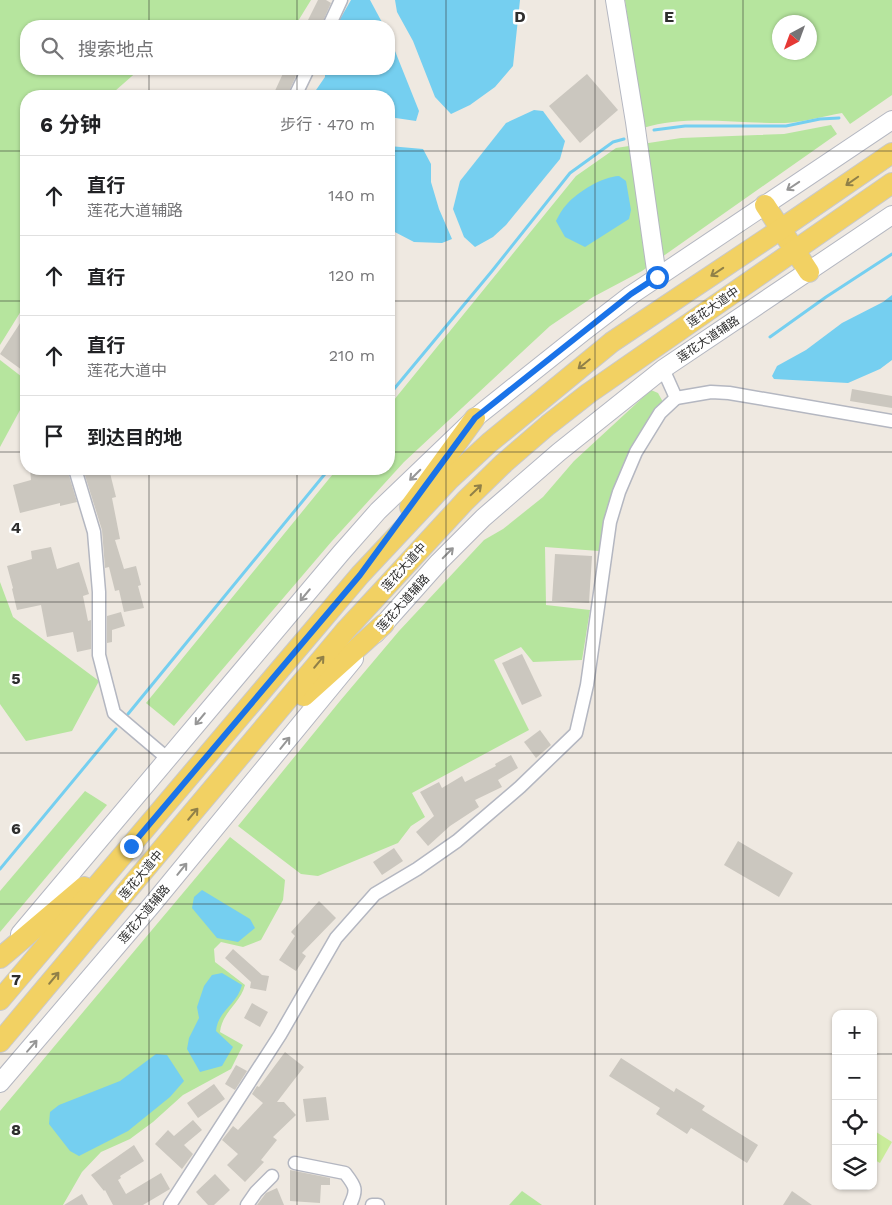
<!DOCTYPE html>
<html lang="zh">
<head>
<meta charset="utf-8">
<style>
  body { margin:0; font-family:"Work Sans","Noto Sans SC",sans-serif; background:#f6f6f6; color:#202124 }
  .controls { position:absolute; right:15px; bottom:15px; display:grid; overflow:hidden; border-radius:10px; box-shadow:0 1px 4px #0004 }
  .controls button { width:45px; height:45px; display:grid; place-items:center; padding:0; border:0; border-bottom:1px solid #e0e0e0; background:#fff; color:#202124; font:25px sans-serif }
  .compass { position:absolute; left:772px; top:15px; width:45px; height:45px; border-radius:50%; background:#fff; box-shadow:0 1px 4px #0004; rotate:221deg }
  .stop { position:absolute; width:15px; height:15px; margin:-11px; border:4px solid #1a73e8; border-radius:50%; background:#fff }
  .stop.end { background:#1a73e8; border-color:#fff; box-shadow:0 1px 5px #0008 }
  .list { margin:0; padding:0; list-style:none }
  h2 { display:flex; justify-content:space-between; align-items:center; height:65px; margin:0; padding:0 20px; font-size:21px }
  h2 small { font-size:16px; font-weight:400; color:#757577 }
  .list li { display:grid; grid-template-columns:32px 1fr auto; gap:15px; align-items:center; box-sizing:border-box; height:80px; padding:0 20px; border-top:1px solid #e0e0e0 }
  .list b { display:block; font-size:19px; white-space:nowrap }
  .list p { margin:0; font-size:16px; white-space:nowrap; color:#757577 }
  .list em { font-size:16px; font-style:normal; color:#757577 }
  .icon { flex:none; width:28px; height:28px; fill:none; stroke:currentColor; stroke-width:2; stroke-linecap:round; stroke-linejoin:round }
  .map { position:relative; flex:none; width:892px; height:1205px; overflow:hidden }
  .search { position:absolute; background:#fff; box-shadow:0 1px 4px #0004; left:20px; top:20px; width:375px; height:55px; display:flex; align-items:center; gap:12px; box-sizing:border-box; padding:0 18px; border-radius:20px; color:#757577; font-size:19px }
  .panel { position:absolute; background:#fff; box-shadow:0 1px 4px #0004; left:20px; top:90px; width:375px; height:385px; border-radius:20px }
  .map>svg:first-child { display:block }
</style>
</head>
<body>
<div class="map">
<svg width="892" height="1205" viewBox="0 0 892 1205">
  <rect width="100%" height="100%" fill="#efe9e1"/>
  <g fill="#b6e59e" fill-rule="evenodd">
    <path d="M0,0H311L295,26L190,25L188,26H26V69H140L115,91L116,96H26V303L0,345Z"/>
    <path d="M625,0H892V95L850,124L842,113C824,116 804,122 785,123C738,124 689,114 643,128ZM780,22H810V52H780Z"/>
    <path d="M831,125L837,134L642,271L593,297L550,326L404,462L332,541L174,726L146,703L337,469H389V406L576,176L616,148L681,138L784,134Z"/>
    <path d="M0,360L26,380V399L0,447Z"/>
    <path d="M651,390L658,393L663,402L615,491L599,551L545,547L546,605L590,610L582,660L533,662L521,647L494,660L529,730L412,793L425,817L411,826L398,843L318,876L301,874L238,826L340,701L399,631L484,540L503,529L543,497L574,461Z"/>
    <path d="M0,582L13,617L99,681L72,731L26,741L0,704Z"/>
    <path d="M85,791L107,805L0,932V891Z"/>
    <path d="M230,837L285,880L283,900L261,940L243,947L221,942L214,949L215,962L245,985C240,1004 222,1012 220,1032L243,1045L231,1069L183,1095L153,1122L130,1139L101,1152L82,1172L63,1205H0V1111Z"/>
    <path d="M522,1191L542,1205H509Z"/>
  </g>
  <path fill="#c9ec9a" d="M873,1130L892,1142L880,1163L873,1159Z"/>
  <g fill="#75cff0">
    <path d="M351,0H370L384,26H336Z"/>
    <path d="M395,0H520L513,66L495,87L470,105L451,114L435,97L413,41L397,12Z"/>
    <path d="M389,36L419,111L416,121L389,117V96H315L314,93L325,77V69H389Z"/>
    <path d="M534,110L543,111L565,141L560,159L506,225L493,237L475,247L464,237L453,209L460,181L506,123Z"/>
    <path d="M389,146L423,149L431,164V182L439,209L452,239L442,243L414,242L389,229Z"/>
    <path d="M619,176L626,181L631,210L629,219L585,247L565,237L556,221C559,215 562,209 567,204C579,191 602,177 619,176Z"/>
    <path d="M892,295V360L880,369L848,383L774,379L772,376L777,366L806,350L842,323L883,302Z"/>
    <path d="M202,890L250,919L255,928L238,942L217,938L192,908L194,897Z"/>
    <path d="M222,973L242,985C237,1005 218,1010 216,1031L233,1047L222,1066L200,1072L187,1049L189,1038L199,1018L197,1007L204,986L212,975Z"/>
    <path d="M156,1054L167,1055L184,1081L170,1097L128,1131L79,1156L70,1151L49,1124L50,1112L59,1105L120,1081Z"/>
  </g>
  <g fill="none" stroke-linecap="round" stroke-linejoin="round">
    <g stroke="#75cff0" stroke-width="3">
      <path d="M654,130L685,126H786L820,119L839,118"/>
      <path d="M770,337L826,297L892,254"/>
      <path d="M389,395L492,271L570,173L613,142L624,139"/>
      <path d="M128,714L329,469"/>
      <path d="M0,869L116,729"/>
    </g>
  </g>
  <g fill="#cbc7bf">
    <path d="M318,0H326L331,3L321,26H305Z"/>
    <path d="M285,69H299L287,96H282L274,93Z"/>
    <path d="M587,74L618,110L580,143L549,106Z"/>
    <path d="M26,314V373L0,354Z"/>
    <path d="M852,389L892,396V408L850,401Z"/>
    <path d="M30,469H47L48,471L67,469L77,502L60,506V503L20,513L13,485L31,480Z"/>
    <path d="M83,469H109L116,497L112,498L120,539L115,540L124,569L136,566L141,585L138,586L144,608L124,612L119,590L115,591L109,567L105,568L102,530Z"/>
    <path d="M51,547L57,569L79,562L89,594L83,596L88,621L91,620V649L77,652L73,632L47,637L41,605L17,610L12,589L13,588L7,566L32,559L31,551Z"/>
    <path d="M555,554L592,556L589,603L552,601Z"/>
    <path d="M121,612L125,626L112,630V642L107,643V616Z"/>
    <path d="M522,654L542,696L522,705L502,663Z"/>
    <path d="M540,730L551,745L536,758L524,742Z"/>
    <path d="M511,755L518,768L498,780L502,787L475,800L479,807L450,826L428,846L416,832L434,816L420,792L439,782L442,788L462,776L465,782L496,766L495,764Z"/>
    <path d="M738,841L793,873L779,897L724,865Z"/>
    <path d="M394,848L403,861L382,875L373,862Z"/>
    <path d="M319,901L336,918L302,953L306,956L296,971L279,960L295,936L291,932Z"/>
    <path d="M233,949L262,975L269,976L266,991L250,988L251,982L225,958Z"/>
    <path d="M252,1003L268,1012L260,1027L244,1018Z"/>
    <path d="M285,1052L304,1067L277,1102H284L296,1115L273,1137L277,1140L261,1160L264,1162L245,1182L227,1165L238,1154L222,1140L233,1126L238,1130L263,1103L252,1094L257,1086L259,1087Z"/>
    <path d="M621,1058L674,1092L676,1088L705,1106L702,1110L758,1145L747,1163L691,1128L687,1134L656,1114L660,1108L609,1076Z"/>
    <path d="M236,1065L247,1071L235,1090L225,1084Z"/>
    <path d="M214,1084L225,1099L198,1118L187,1103Z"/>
    <path d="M326,1097L329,1120L306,1122L303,1099Z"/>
    <path d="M193,1120L202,1130L184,1145L193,1154L182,1169L155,1144L168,1130L174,1136Z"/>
    <path d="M134,1145L144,1161L120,1176L121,1178L118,1180L126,1194L161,1173L170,1189L143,1205H113L105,1190L104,1191L91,1175Z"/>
    <path d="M290,1170L330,1178V1185H321L320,1203L290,1201Z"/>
    <path d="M215,1174L230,1190L214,1205H208L196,1192Z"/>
    <path d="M277,1188L284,1205H257L266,1193Z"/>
    <path d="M792,1191L812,1205H783Z"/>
    <path d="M82,1194L88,1205H64Z"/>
  </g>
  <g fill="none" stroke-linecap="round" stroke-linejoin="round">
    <g stroke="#b4b7c1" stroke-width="15">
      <g id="street">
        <path d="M329,26L341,0"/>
        <path d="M295,96L308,69"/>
        <path d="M676,398L711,392L729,393L892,421"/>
        <path d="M75,469L94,532L99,592V655L114,713L167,758"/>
        <path d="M295,1163L345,1173C355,1186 358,1189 350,1205"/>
        <path d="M170,1205L280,1035L336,938L375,894L417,869L457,841L520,787L576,733L587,685L610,522L619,492L636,452L660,413L676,398L663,369"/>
        <path d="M247,1205L256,1192L272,1176"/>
        <path d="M372,1205H378"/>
      </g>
    </g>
    <g stroke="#b4b7c1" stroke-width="20">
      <g id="secondary">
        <path d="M615,0L635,122L657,277"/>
        <path d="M375,634L439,562L483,518L559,452L663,369L892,215"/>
        <path d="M20,934L341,553L378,511L475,418L583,332L631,295L892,120"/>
        <path d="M0,1083L151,906L354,659"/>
      </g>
    </g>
    <g stroke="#c9c9c9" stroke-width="22">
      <g id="primary">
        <path d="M765,205L809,272"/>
        <path d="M410,507L475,418"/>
        <path d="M304,696L384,624"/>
        <path d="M0,958L84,887"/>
        <path d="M0,1000L360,575L449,480L489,443L612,342L781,229L892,153"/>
        <path d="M0,1042L345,631L465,501L504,463L548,425L589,393L892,183"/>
      </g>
    </g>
    <use href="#street" stroke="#fff" stroke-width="12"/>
    <use href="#secondary" stroke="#fff" stroke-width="18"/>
    <use href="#primary" stroke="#f2d163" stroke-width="20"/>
  </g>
  <defs><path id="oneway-shaft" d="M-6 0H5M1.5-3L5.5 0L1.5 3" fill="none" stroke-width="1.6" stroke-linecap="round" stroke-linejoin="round" transform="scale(1.25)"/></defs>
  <g stroke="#908048">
    <use href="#oneway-shaft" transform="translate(852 181) rotate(145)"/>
    <use href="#oneway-shaft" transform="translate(717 272) rotate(146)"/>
    <use href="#oneway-shaft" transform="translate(584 364) rotate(141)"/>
    <use href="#oneway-shaft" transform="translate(476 490) rotate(-44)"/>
    <use href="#oneway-shaft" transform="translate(319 662) rotate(-50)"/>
    <use href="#oneway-shaft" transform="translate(193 814) rotate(-50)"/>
    <use href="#oneway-shaft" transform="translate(54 978) rotate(-50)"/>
  </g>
  <g stroke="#969696">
    <use href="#oneway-shaft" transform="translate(793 186) rotate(146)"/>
    <use href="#oneway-shaft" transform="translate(415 475) rotate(135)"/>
    <use href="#oneway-shaft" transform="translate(448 553) rotate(-45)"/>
    <use href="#oneway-shaft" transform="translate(305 595) rotate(130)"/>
    <use href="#oneway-shaft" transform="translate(200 719) rotate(130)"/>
    <use href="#oneway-shaft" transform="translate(285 743) rotate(-51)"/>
    <use href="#oneway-shaft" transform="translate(182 869) rotate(-51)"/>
    <use href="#oneway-shaft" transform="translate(32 1046) rotate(-49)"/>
  </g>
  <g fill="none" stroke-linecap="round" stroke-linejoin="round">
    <path stroke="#1a73e8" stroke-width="6" d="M131,846L360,575L475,418L631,294L657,277"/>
  </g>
  <path fill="none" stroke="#2e2e2e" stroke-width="1" stroke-opacity="0.55" d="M149,0V26M297,0V26M446,0V1205M595,0V1205M743,0V1205M149,69V96M297,69V96M0,151H26M389,151H892M0,301H26M389,301H892M0,452H26M389,452H892M149,469V1205M297,469V1205M0,602H892M0,753H892M0,904H892M0,1054H836M873,1054H892"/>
  <g text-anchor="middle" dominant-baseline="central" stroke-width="5" stroke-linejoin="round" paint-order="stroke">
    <g font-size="12" fill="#2e2e2e" stroke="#fff">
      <text transform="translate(713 307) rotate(-35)">莲花大道中</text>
      <text transform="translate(708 339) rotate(-34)">莲花大道辅路</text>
      <text transform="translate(404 567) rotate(-48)">莲花大道中</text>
      <text transform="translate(403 603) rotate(-48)">莲花大道辅路</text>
      <text transform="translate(141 875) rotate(-50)">莲花大道中</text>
      <text transform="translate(144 914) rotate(-50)">莲花大道辅路</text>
    </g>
  </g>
  <g font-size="16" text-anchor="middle" font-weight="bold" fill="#2e2e2e" stroke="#fff" stroke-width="5" stroke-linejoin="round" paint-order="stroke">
    <text x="520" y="22">D</text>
    <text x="669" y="22">E</text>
    <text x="16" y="533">4</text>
    <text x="16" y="684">5</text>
    <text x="16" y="834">6</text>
    <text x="16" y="985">7</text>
    <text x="16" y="1135">8</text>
  </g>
</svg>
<div class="controls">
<button>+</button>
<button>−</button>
<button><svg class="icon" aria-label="locate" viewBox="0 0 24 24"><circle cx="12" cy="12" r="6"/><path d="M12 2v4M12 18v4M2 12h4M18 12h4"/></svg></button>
<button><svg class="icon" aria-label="layers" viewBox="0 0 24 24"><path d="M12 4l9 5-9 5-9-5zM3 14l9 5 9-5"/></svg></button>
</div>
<svg class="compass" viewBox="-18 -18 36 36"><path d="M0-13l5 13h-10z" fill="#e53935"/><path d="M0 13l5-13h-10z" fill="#757577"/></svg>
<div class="stop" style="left:657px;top:277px"></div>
<div class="stop end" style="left:131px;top:846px"></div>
<div class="search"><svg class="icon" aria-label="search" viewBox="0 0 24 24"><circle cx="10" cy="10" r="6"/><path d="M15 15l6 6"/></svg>搜索地点</div>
<section class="panel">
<h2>6 分钟<small>步行 · 470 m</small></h2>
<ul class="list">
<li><svg class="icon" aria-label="ahead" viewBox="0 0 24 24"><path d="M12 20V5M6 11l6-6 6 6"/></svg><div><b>直行</b><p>莲花大道辅路</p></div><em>140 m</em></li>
<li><svg class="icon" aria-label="ahead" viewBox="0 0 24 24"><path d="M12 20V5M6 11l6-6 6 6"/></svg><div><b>直行</b></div><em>120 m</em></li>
<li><svg class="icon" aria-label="ahead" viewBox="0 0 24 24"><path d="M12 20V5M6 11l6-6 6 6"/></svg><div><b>直行</b><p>莲花大道中</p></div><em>210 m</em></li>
<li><svg class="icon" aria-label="arrive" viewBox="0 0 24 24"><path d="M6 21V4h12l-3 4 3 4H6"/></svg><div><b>到达目的地</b></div></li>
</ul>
</section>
</div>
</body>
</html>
